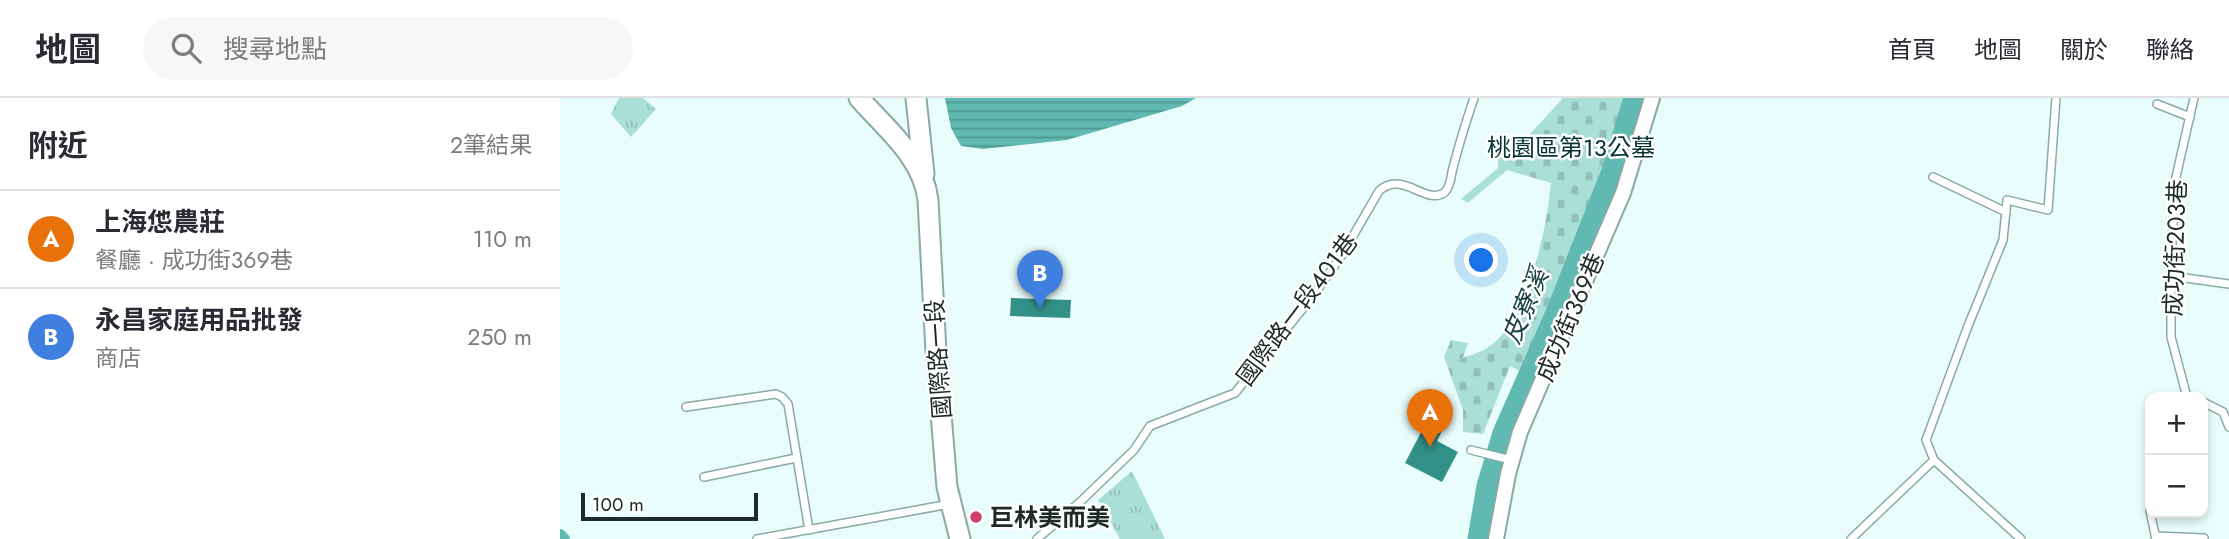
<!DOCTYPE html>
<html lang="zh-TW">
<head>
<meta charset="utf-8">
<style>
  body { margin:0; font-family:Jost,"Noto Sans TC",sans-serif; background:#f7f7f7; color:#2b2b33 }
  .controls { position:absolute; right:21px; bottom:21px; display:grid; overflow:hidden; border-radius:14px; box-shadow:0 4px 10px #0003 }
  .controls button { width:63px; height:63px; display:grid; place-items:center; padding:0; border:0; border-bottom:2px solid #e1e1e2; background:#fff; color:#2b2b33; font:35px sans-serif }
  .scale { position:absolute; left:21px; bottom:18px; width:177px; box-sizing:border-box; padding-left:7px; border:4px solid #1d2a28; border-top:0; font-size:19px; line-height:24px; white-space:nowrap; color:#1d2a28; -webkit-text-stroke:5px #fff; paint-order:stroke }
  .you { position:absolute; left:922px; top:163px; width:24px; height:24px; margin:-18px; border:5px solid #fff; border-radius:50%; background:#1a73e8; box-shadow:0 0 0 10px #1a73e833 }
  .badge { display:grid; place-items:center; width:46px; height:46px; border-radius:50%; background:#ea580c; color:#fff; font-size:23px; font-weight:700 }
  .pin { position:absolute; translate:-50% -58px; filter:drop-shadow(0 2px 4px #0008) }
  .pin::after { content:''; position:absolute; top:37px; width:24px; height:21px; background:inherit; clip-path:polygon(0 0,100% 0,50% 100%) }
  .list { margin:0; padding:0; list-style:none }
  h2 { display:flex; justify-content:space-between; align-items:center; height:91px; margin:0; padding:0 28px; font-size:30px }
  h2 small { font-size:23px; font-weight:400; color:#7c7c81 }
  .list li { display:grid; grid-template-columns:46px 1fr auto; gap:21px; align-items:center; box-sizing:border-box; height:98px; padding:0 28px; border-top:2px solid #e1e1e2 }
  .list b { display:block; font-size:26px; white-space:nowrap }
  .list p { margin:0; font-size:23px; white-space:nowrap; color:#7c7c81 }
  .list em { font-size:23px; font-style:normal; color:#7c7c81 }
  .icon { flex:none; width:38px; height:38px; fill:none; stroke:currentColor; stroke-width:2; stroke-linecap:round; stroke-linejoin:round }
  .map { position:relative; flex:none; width:1669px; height:441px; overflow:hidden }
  header { display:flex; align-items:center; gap:42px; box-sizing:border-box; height:98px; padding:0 35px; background:#fff; border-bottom:2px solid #e1e1e2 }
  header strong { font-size:33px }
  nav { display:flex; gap:38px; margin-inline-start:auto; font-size:24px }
  .search { width:490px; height:63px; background:#f7f7f7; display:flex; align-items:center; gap:18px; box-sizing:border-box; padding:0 24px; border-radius:38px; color:#7c7c81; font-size:26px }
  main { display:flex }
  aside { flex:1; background:#fff }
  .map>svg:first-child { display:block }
</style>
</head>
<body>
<header>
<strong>地圖</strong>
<div class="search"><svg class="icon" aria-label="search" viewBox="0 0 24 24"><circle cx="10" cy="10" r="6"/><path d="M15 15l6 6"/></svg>搜尋地點</div>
<nav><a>首頁</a><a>地圖</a><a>關於</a><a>聯絡</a></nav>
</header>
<main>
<aside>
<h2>附近<small>2筆結果</small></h2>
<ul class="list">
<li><span class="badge" style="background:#e8710a">A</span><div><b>上海怹農莊</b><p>餐廳 · 成功街369巷</p></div><em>110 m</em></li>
<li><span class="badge" style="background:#3f7fe0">B</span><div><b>永昌家庭用品批發</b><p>商店</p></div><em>250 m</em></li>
</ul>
</aside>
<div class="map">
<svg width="1669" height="441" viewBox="0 0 1669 441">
  <defs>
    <pattern id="cemetery-stones" width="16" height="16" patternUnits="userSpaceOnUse" patternTransform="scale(1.75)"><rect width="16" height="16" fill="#aadfd8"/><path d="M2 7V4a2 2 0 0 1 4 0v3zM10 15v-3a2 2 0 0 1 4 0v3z" fill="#92c0b9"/></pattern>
    <pattern id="park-tufts" width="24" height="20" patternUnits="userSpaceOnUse" patternTransform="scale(1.75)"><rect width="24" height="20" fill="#aadfd8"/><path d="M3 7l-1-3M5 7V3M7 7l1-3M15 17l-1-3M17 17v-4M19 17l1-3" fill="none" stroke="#92c0b9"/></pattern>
    <pattern id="water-rules" width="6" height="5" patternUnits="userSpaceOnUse" patternTransform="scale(1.75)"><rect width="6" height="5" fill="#60bab1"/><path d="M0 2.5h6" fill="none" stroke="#4f9790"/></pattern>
  </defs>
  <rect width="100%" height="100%" fill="#e9fefb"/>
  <path fill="url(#cemetery-stones)" d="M1003,0H1066L1046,74L973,252L962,274L950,268L923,336L903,334V312L884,259L891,242L908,245L903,260C910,257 918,255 924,252C967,229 987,130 991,85L947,72L908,105L901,101L938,70V55L958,49Z"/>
  <g fill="url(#park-tufts)">
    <path d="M59,0H83L96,11L71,39L51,16Z"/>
    <path d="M572,373L605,441H560L538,402Z"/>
  </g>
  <path fill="url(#water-rules)" d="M385,0H636L622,8L507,42L423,51L401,48L391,30Z"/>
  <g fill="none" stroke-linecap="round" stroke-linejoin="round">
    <path stroke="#60bab1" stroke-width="12" d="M0,437L4,441"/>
    <path stroke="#60bab1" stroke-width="21" d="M918,441L927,388L943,335L996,215L1052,73L1074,0"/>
  </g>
  <g fill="#339088">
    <path d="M451,200L511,202L510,220L450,218Z"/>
    <path d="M870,317L886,325L877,343L898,354L882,384L845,365Z"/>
  </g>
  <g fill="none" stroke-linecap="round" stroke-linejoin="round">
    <g stroke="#89aaa6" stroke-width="10">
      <g id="lane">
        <path d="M1597,6L1630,19"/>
        <path d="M1373,79L1446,114"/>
        <path d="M1611,178L1669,186"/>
        <path d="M1627,299L1611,239V161L1616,79L1634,0"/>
        <path d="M1643,304L1663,314L1669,329"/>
        <path d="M126,309L216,296L222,299L228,306L249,432"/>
        <path d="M911,352L951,362"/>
        <path d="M144,379L236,360"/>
        <path d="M1590,413L1596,441"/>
        <path d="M1595,438L1644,440"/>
        <path d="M197,441L390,406"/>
        <path d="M477,441L520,404L574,352L590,328L675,295L756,194L782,157L819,93C842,71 867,109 885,94C890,89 891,80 892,74C898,49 906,24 914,0"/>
        <path d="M1291,441L1374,362"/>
        <path d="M1461,441L1374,362L1366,342L1408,228L1443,142L1447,102L1488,112L1496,0"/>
      </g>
    </g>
    <g stroke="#89aaa6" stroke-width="18">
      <path id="street" d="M936,441L948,376L960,334L1063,95L1092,0"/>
    </g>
    <g stroke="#89aaa6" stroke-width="23">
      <g id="secondary">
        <path d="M299,0C326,31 363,59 368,102L376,254L387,389L400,441"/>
        <path d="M356,0L364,76"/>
      </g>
    </g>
    <use href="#lane" stroke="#fff" stroke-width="7"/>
    <use href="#street" stroke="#fff" stroke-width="14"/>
    <use href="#secondary" stroke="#fff" stroke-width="19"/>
  </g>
  <circle fill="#ce406b" stroke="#fff" stroke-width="2.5" cx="416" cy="419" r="7"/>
  <g text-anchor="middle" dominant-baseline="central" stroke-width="5" stroke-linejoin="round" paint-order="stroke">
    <g font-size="24" fill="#073430" stroke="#fff">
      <text x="1011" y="49">桃園區第13公墓</text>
    </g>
    <g font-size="24" fill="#1d2a28" stroke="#fff">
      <text transform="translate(1615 150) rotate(-88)">成功街203巷</text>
      <text transform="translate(737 211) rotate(-53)">國際路一段401巷</text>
      <text transform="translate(1010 219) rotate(-67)">成功街369巷</text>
      <text transform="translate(378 261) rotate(-94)">國際路一段</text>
    </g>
    <g font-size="24" font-weight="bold" fill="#1d2a28" stroke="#fff" text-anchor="start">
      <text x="430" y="419">巨林美而美</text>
    </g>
    <g font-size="26" font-style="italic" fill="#19433f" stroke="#fff">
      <text transform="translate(965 208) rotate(-67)">皮寮溪</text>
    </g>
  </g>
</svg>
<div class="controls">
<button>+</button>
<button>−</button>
</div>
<div class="scale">100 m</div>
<div class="you"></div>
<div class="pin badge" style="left:870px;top:349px;background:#e8710a">A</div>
<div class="pin badge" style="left:480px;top:210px;background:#3f7fe0">B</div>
</div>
</main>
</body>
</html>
